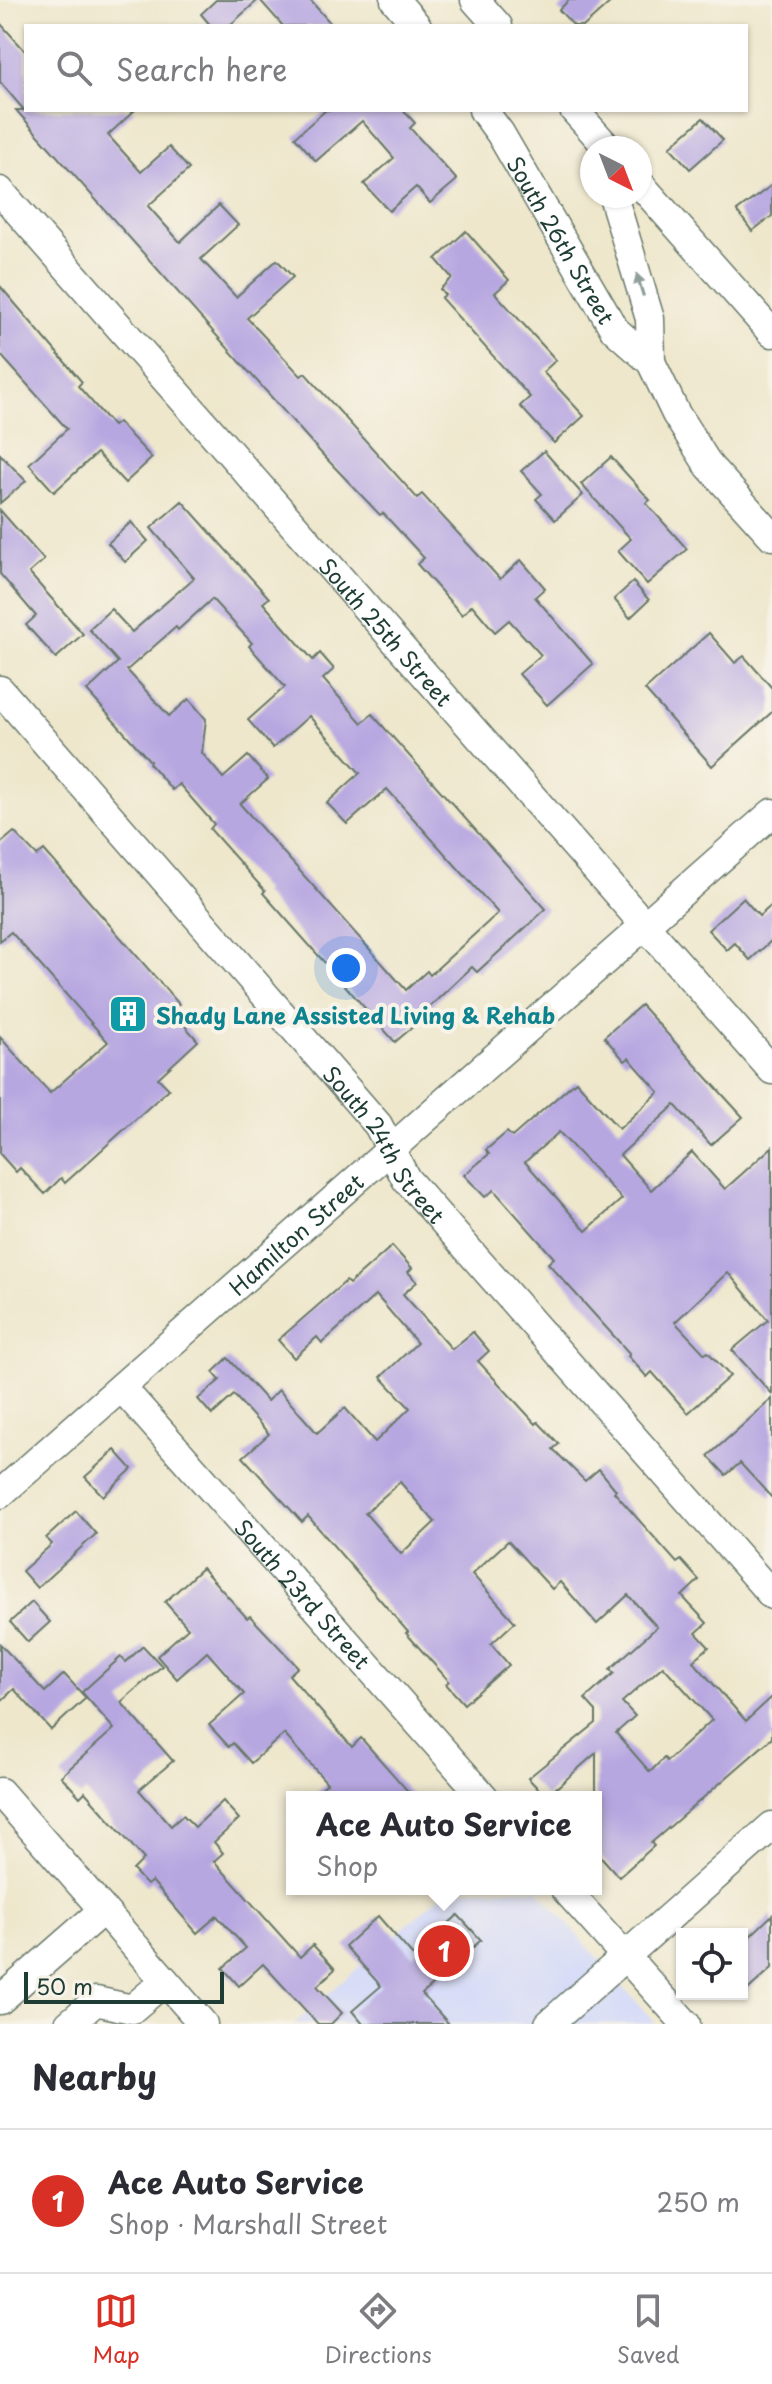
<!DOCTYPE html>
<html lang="en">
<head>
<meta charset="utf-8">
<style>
  body { margin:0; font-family:"Playpen Sans",sans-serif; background:#f7f7f7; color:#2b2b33 }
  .controls { position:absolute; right:24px; bottom:24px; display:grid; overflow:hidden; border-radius:0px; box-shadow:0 2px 6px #0004 }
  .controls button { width:72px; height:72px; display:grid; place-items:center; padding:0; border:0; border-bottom:2px solid #e1e1e2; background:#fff; color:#2b2b33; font:40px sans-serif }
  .compass { position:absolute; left:580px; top:136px; width:72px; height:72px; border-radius:50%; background:#fff; box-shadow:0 2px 6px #0004; rotate:138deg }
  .scale { position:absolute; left:24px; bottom:20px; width:200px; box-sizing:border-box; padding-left:8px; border:4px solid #1f3d34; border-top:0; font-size:22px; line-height:28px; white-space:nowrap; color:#1f3d34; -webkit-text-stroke:6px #f7f3e8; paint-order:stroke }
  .you { position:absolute; left:346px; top:968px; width:28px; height:28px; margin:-20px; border:6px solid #fff; border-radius:50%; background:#1a73e8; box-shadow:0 0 0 12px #1a73e833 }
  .badge { display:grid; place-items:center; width:52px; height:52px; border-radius:50%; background:#d93025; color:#fff; font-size:26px; font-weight:700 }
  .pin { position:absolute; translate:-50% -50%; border:4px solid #fff; box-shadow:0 2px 8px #0006 }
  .popup { position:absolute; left:286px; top:1791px; width:316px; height:104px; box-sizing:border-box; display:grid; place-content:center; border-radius:0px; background:#fff; filter:drop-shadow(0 2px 6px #0005); font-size:26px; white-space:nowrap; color:#7c7c81 }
  .popup b { font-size:30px; color:#2b2b33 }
  .popup::after { content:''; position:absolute; left:50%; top:100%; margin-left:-16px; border:16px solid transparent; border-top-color:#fff }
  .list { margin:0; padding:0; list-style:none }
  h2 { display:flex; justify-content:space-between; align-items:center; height:104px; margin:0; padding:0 32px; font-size:34px }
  h2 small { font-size:26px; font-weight:400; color:#7c7c81 }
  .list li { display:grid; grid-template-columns:52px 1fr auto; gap:24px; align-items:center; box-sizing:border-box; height:144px; padding:0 32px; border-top:2px solid #e1e1e2 }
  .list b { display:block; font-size:30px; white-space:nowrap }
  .list p { margin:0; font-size:26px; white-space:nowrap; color:#7c7c81 }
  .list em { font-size:26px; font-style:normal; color:#7c7c81 }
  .icon { flex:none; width:44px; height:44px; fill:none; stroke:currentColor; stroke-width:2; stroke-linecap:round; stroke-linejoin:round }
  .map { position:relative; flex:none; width:772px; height:2024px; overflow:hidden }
  .search { position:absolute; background:#fff; box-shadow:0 2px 6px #0004; left:24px; right:24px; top:24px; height:88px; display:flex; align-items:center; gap:20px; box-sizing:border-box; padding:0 28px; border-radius:0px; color:#7c7c81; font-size:30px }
  .sheet { height:248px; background:#fff }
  nav { display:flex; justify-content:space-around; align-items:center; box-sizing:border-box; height:112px; border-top:2px solid #e1e1e2; background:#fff; font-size:22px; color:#7c7c81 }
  nav a { display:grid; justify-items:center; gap:4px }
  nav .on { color:#d93025 }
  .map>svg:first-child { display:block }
</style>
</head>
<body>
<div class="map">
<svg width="772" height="2024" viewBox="0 0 772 2024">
  <rect width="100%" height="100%" fill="#f7f3e8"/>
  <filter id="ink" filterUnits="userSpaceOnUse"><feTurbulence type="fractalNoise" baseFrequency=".0125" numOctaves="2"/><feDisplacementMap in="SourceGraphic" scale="16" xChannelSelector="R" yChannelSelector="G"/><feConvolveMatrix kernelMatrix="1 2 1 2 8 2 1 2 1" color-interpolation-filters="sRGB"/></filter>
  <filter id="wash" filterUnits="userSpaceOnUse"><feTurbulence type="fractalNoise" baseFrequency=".006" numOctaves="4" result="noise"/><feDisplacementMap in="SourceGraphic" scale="32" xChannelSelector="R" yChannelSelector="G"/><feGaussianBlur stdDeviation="1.8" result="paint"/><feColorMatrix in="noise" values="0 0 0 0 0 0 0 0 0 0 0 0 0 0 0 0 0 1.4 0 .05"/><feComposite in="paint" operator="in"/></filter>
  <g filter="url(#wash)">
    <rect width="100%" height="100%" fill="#eee7cc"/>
    <path fill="#d3d9f9" d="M448,1889H537L656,2024H294Z"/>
    <g id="blocks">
      <g fill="#b7a7e1" fill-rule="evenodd">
        <path d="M216,0H258L229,26H211L201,14Z"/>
        <path d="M260,0H310L333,26H283Z"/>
        <path d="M569,0H613L584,26H574L559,10Z"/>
        <path d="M0,23L26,52V110H135L108,135L141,172L169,147L189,169L148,206L180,242L219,205L238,225L201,259L236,297L277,260L293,277L247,318L301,376L305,373L417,498L422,494L500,579L521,560L545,588L535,597L593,664L547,705L519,674L541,655L509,620L495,632L472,605L462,615L417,564L424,558L383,513L380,515L322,454L16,110H24L0,82Z"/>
        <path d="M326,110H403L415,123L410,128L457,180L430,203L416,187L389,211L364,184L394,158L362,121L316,161L295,137Z"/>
        <path d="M703,118L723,140L690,169L670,147Z"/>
        <path d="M772,185V216L752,231L737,211Z"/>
        <path d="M466,231L509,280L495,293L556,360L543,372L584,416L554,443L520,406L530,397L441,298L445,295L440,289L452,278L436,259Z"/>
        <path d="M0,286L82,382L78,386L113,426L118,422L152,458L125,483L97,453L54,492L29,464L67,429L0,354Z"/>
        <path d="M544,451L583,495L555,520L536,499L542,494L521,471Z"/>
        <path d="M0,454L26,481L0,503Z"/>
        <path d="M611,457L650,500L646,503L687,549L647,584L618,551L631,539L581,484Z"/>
        <path d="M182,501L269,598L263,603L313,660L320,653L334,669L323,679L362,723L372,714L546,909L477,972L472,967L420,1016L422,1019L395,1042L263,893L265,891L210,829L214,824L179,784L172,790L149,763L150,761L87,691L118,662L89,629L111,609L132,632L194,578L151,528ZM212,599L252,643L249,646L285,687L248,720L273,748L309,716L360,773L327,803L347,824L387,789L498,913L430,975L427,971L406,990L240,804L268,779L248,756L223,778L202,753L206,719L189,699L169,716L127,670L176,627L178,630Z"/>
        <path d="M0,510L44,560L29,573L83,634L56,658L26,625L36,616L0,574Z"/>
        <path d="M131,522L148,541L125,562L108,543Z"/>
        <path d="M633,582L649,600L630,618L614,599Z"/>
        <path d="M709,633L735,663L744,656L772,688V712L712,766L645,690Z"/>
        <path d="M14,832L37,856L44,850L179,1004L171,1010L198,1041L158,1078L169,1089L65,1183L61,1178L45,1194L20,1168L16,1172L0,1154V1037L50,1093L108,1042L11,932L0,941V844Z"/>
        <path d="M743,898L759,916L772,905V940L750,960L735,943L727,950L708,930Z"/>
        <path d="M641,1005L743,1117L711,1145L675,1105L620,1155L651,1190L692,1152L725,1189L772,1147V1394L732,1350L768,1320L730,1275L727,1273L675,1322L705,1354L708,1352L730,1376L688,1413L652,1372L647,1377L628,1356L630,1354L548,1263L554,1258L494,1190L485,1197L464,1175L489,1154L486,1150L507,1132L512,1137L576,1081L619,1129L659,1092L629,1058L625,1061L604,1037ZM559,1132L622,1199L586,1231L525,1162Z"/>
        <path d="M392,1246L412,1268L408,1272L417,1282L403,1294L452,1349L473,1332L489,1351L478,1361L536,1424L538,1422L559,1444L553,1449L585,1481L599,1469L616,1490L614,1492L677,1563L681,1560L699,1580L682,1596L707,1623L696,1633L709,1647L693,1661L746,1721L772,1697V1738L651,1843L654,1846L619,1877L596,1851V1753L546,1797L528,1778L596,1723V1711L585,1699L614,1673L610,1669L657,1627L628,1595L597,1624L560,1582L552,1589L508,1541L472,1574L515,1622L491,1644L509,1665L464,1704L446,1684L449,1681L406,1633L408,1632L308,1516L302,1522L243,1457L269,1434L234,1395L212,1415L198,1399L220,1380L213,1372L228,1358L267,1401L279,1390L317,1433L345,1408L375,1442L410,1408L381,1377L417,1343L376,1295L322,1343L317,1337L294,1358L278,1340L346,1281L349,1284ZM400,1482L435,1522L401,1554L365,1513ZM663,1666L712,1720L667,1761L664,1758L650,1772L616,1733L635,1716L622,1702Z"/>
        <path d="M772,1399V1498L740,1463L726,1475L708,1456Z"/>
        <path d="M115,1450L132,1469L103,1496L85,1477Z"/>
        <path d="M76,1511L96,1534L37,1588L22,1571L52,1544L46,1538Z"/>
        <path d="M202,1568L247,1618L250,1616L298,1667L289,1675L352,1747L361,1738L413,1797H312L327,1783L284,1734L251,1763L233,1743L229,1747L209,1725L244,1694L207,1652L177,1679L157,1656L188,1628L165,1602Z"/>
        <path d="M32,1602L50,1622L28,1642L10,1622Z"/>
        <path d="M0,1644L45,1692L64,1674L86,1698L51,1730L14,1689L0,1702Z"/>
        <path d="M143,1646L162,1666L121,1702L173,1761L139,1790L171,1826L183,1815L195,1827L223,1801L239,1819L214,1842L223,1853L214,1861L300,1957L313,1945L335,1969L317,1986L342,2013L331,2024H318L263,1964L239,1986L223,1968L246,1948L217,1916L197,1933L152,1881L147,1885L133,1870L144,1859L85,1792L80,1797L61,1776L114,1729L82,1692L121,1657L126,1662Z"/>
        <path d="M458,1915L481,1940L422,1994L449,2024H363L352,2011L381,1986L345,1946L378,1916L413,1956Z"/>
        <path d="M772,1915V1968L742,1995V1944Z"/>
      </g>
    </g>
  </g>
  <g filter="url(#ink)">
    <use href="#blocks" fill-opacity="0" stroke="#677869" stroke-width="2"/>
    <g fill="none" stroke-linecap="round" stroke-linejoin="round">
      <g stroke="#677869" stroke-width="31">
        <g id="minor">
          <path d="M395,0L417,26"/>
          <path d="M475,0L498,26"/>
          <path id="s1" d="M483,110L500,133L614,329L651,362L676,414L709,466L772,536"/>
          <path d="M574,110L608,148"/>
          <path d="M640,184L772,333"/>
          <path id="s2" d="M0,191L772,1070"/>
          <path d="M613,196L650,319L651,362"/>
          <path id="s3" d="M0,690L378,1125L406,1179L772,1595"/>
          <path id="s4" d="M122,1388L484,1797"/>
          <path id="s5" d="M0,1494L772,813"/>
          <path d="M0,1792L203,2024"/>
          <path d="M565,1889L686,2024"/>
          <path d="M0,2000L103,1910"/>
          <path d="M69,2024L96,2001L132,2009L165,1981"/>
          <path d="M549,2024L772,1826"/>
        </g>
      </g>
      <use href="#minor" stroke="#fff" stroke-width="28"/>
    </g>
    <defs><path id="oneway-solid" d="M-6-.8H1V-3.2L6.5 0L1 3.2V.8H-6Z" transform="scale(2)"/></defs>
    <use fill="#8f9e9a" href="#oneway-solid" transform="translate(640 285) rotate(-107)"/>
  </g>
  <defs>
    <g id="building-square" transform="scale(2)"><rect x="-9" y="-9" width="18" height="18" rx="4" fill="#0f9aa8" stroke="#f7f3e8"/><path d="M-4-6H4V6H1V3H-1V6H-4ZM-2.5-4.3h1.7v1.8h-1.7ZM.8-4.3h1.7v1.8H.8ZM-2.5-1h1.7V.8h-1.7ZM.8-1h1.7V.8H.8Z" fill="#fff"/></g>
  </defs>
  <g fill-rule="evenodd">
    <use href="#building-square" x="128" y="1014"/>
  </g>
  <g text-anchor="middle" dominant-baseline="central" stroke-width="8" stroke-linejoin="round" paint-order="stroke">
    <g font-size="22" fill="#1f3d34" stroke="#f7f3e8">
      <text stroke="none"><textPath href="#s1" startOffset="152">South 26th Street</textPath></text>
      <text stroke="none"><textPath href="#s2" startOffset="586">South 25th Street</textPath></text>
      <text stroke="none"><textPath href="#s3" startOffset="596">South 24th Street</textPath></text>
      <text stroke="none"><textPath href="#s5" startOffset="394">Hamilton Street</textPath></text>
      <text stroke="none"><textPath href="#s4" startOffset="274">South 23rd Street</textPath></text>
    </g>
    <g font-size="22" font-weight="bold" fill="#0d838f" stroke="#f7f3e8" text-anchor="start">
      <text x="156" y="1014">Shady Lane Assisted Living &amp; Rehab</text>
    </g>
  </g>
</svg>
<div class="controls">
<button><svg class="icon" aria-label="locate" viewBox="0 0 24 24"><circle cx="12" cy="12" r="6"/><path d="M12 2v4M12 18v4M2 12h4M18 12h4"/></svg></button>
</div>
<svg class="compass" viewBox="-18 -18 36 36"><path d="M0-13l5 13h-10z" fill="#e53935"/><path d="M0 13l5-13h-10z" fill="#7c7c81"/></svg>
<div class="scale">50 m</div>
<div class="you"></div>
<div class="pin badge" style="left:444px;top:1951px">1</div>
<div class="popup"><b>Ace Auto Service</b>Shop</div>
<div class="search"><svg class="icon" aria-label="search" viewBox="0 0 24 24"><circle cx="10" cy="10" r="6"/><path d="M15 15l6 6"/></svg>Search here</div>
</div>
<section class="sheet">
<h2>Nearby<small></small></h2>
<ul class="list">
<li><span class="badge">1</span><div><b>Ace Auto Service</b><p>Shop · Marshall Street</p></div><em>250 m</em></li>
</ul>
</section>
<nav>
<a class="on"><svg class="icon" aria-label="map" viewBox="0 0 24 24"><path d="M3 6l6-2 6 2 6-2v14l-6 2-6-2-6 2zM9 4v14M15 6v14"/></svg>Map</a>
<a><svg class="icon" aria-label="directions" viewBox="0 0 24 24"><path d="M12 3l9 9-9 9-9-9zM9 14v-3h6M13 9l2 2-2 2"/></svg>Directions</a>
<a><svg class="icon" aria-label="saved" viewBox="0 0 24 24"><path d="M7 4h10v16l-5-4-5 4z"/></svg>Saved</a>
</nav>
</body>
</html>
